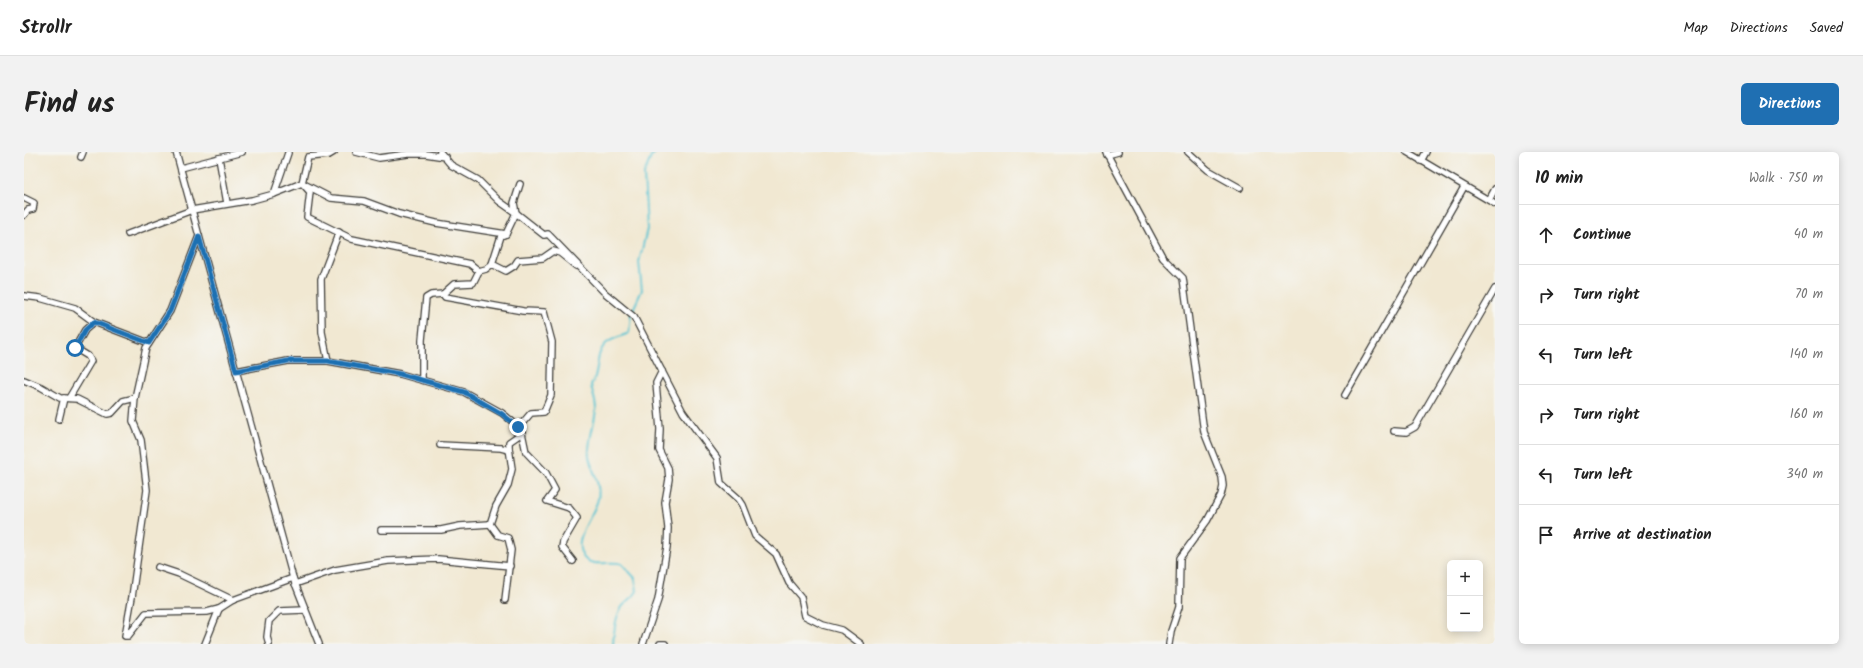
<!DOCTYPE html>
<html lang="en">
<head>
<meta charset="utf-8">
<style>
  body { margin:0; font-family:Kalam,sans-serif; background:#f2f2f2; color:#222 }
  .controls { position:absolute; right:12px; bottom:12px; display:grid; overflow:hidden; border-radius:6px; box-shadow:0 2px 10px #0003 }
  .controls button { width:36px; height:36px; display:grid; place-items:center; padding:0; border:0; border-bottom:1px solid #e0e0e0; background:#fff; color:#222; font:20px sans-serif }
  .stop { position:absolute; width:12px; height:12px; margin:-9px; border:3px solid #1f6fb2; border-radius:50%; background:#fff }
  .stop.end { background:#1f6fb2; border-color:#fff; box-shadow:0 1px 4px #0008 }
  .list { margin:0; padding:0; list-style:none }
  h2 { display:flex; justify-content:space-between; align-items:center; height:52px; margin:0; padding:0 16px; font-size:17px }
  h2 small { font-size:13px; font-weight:400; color:#767676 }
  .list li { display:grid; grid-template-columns:26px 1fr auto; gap:12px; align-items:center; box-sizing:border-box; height:60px; padding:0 16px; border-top:1px solid #e0e0e0 }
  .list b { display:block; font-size:15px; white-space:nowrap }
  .list em { font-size:13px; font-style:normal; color:#767676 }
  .icon { flex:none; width:22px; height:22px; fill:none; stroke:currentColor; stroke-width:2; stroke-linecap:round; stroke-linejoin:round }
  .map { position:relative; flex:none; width:1471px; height:492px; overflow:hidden; border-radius:6px }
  header { display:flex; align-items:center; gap:24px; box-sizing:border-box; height:56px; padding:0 20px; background:#fff; border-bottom:1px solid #e0e0e0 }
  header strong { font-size:19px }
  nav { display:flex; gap:22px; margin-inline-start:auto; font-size:14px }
  .intro { display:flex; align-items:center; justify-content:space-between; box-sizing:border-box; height:96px; padding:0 24px }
  h1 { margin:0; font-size:28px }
  .button { padding:10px 18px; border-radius:6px; background:#1f6fb2; color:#fff; font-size:14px; font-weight:700 }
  main { display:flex; gap:24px; padding:0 24px }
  aside { flex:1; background:#fff; border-radius:6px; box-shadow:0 2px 10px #0003 }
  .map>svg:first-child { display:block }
</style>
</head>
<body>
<header>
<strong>Strollr</strong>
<nav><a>Map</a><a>Directions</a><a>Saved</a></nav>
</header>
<div class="intro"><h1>Find us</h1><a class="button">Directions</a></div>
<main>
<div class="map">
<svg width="1471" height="492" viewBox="0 0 1471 492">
  <rect width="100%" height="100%" fill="#f6f6f2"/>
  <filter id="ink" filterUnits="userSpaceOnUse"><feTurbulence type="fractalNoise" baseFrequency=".025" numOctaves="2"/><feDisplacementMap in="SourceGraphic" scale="8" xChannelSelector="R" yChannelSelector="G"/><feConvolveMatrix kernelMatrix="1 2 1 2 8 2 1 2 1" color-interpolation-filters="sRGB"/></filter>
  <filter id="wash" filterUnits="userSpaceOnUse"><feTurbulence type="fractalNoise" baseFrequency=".012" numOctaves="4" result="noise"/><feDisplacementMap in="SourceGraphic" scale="16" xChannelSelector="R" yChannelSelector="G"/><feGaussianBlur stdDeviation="0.9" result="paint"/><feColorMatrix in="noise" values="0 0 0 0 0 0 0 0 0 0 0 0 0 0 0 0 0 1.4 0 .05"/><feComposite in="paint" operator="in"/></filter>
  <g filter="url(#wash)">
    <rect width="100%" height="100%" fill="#f1e8d2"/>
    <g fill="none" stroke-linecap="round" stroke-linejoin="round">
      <path stroke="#5ac5d3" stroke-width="2" d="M589,492C590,480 591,465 598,455C603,449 609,446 613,439L611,426L598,412C587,408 569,416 560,406C546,388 570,365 574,347C577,333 568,318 565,305C563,292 571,271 572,257C572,249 568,240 567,233C577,220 569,201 584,190C590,186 598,184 605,181L607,162L618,138L615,110L623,77L620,22L627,5L632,0"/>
    </g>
  </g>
  <g filter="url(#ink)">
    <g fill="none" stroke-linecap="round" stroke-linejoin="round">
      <g stroke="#3c3b37" stroke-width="8">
        <g id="minor">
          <path d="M152,0L269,426L295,492"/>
          <path d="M332,0L355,6L384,2H402L421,5"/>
          <path d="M416,0L427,13L454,28L475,49L492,61L520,83L524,82L581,141L610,165L659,260L693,306L697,331L715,347L719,353L731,384L752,402L765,431L777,445L781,464L799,473L818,478L837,492"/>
          <path d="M1082,0L1139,106L1159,126L1180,280L1198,325L1199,334L1197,343L1183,369L1156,406L1155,455L1147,479L1145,492"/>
          <path d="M1164,0L1184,18L1216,36"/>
          <path d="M1383,0L1471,52"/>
          <path d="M264,1L250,42L278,31L307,46L340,49L375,62L412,71L482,82"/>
          <path d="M1083,3L1094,0"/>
          <path d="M57,5L59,0"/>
          <path d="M195,6L203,51"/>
          <path d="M1397,9L1402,0"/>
          <path d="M157,16L218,0"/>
          <path d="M278,31L286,40L283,65L328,87L446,112L455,119L462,117L468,112L482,119L490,114L494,108L519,106L529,99L536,101L552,114"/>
          <path d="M278,31L284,5L305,3L310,0"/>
          <path d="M0,46L10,51L9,57L4,58L0,63"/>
          <path d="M1465,48L1471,37"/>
          <path d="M104,82L168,58L228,48L250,42"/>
          <path d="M175,84L146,159L122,196L111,246L109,269L117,288L123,338L108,445L101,484H104L122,461L183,460L195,457L209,448L269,426"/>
          <path d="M468,112L477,84L482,82L492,61L490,51L496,32"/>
          <path d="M419,142L421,145L499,159L520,160L528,190L527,243L520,260L507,261L495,275"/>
          <path d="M0,144L16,146L51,156L70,170L125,191"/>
          <path d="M304,209L298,180L297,127L315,80"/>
          <path d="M212,219L264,209H304L376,222L440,240L478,261L495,275L498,281L502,300L522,321L531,338L523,349L545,356L553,366L539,390L538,395L549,409"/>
          <path d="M0,228L17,235L36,246L53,247L83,262L88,261L99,249L111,246"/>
          <path d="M398,228V188L402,146L407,143L419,142L430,132L449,131L455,119"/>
          <path d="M1321,243L1440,35"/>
          <path d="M45,246L67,209L64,204L51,196L61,178L70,170"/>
          <path d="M35,267L40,246"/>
          <path d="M1370,279L1382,280L1391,275L1471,137"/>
          <path d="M416,293L477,296L485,298V290L498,281"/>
          <path d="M466,372L472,354L484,333L488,317L485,296"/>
          <path d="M466,372L474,383L484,386L487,398L481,448"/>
          <path d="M357,378H417L436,374L466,372"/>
          <path d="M134,415L155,422L209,448"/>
          <path d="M271,432L311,418L364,409L414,407L486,414"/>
          <path d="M181,492L195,457"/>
          <path d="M245,492L243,485L245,469L255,459L281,458"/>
          <path d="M619,492L634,448L643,395L644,376L641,350L645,327L644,316L635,298L636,277L632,231L638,219"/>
          <path d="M636,492H641"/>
        </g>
      </g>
      <use href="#minor" stroke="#fff" stroke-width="5.5"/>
    </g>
  </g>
  <g fill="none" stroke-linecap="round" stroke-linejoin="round" filter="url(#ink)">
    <path stroke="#1f6fb2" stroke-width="5" d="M51,196L61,178L70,170L125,191L146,159L175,84L212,219L264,209H304L376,222L440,240L478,262L494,275"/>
  </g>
</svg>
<div class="controls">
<button>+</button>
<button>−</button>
</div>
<div class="stop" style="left:51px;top:196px"></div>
<div class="stop end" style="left:494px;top:275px"></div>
</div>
<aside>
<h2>10 min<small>Walk · 750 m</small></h2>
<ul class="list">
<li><svg class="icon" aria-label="ahead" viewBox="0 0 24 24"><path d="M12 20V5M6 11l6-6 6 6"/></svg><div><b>Continue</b></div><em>40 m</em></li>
<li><svg class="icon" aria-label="right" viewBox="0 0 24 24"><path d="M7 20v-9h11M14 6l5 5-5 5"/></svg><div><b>Turn right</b></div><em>70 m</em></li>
<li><svg class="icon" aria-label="left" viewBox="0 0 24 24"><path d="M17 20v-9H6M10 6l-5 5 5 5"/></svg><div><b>Turn left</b></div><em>140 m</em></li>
<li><svg class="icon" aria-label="right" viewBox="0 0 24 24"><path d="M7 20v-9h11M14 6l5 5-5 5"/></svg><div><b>Turn right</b></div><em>160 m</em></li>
<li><svg class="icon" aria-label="left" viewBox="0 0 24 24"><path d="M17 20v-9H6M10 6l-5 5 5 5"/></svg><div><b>Turn left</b></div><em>340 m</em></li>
<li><svg class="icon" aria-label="arrive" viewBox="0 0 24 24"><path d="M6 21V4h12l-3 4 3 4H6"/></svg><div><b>Arrive at destination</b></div></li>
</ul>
</aside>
</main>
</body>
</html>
